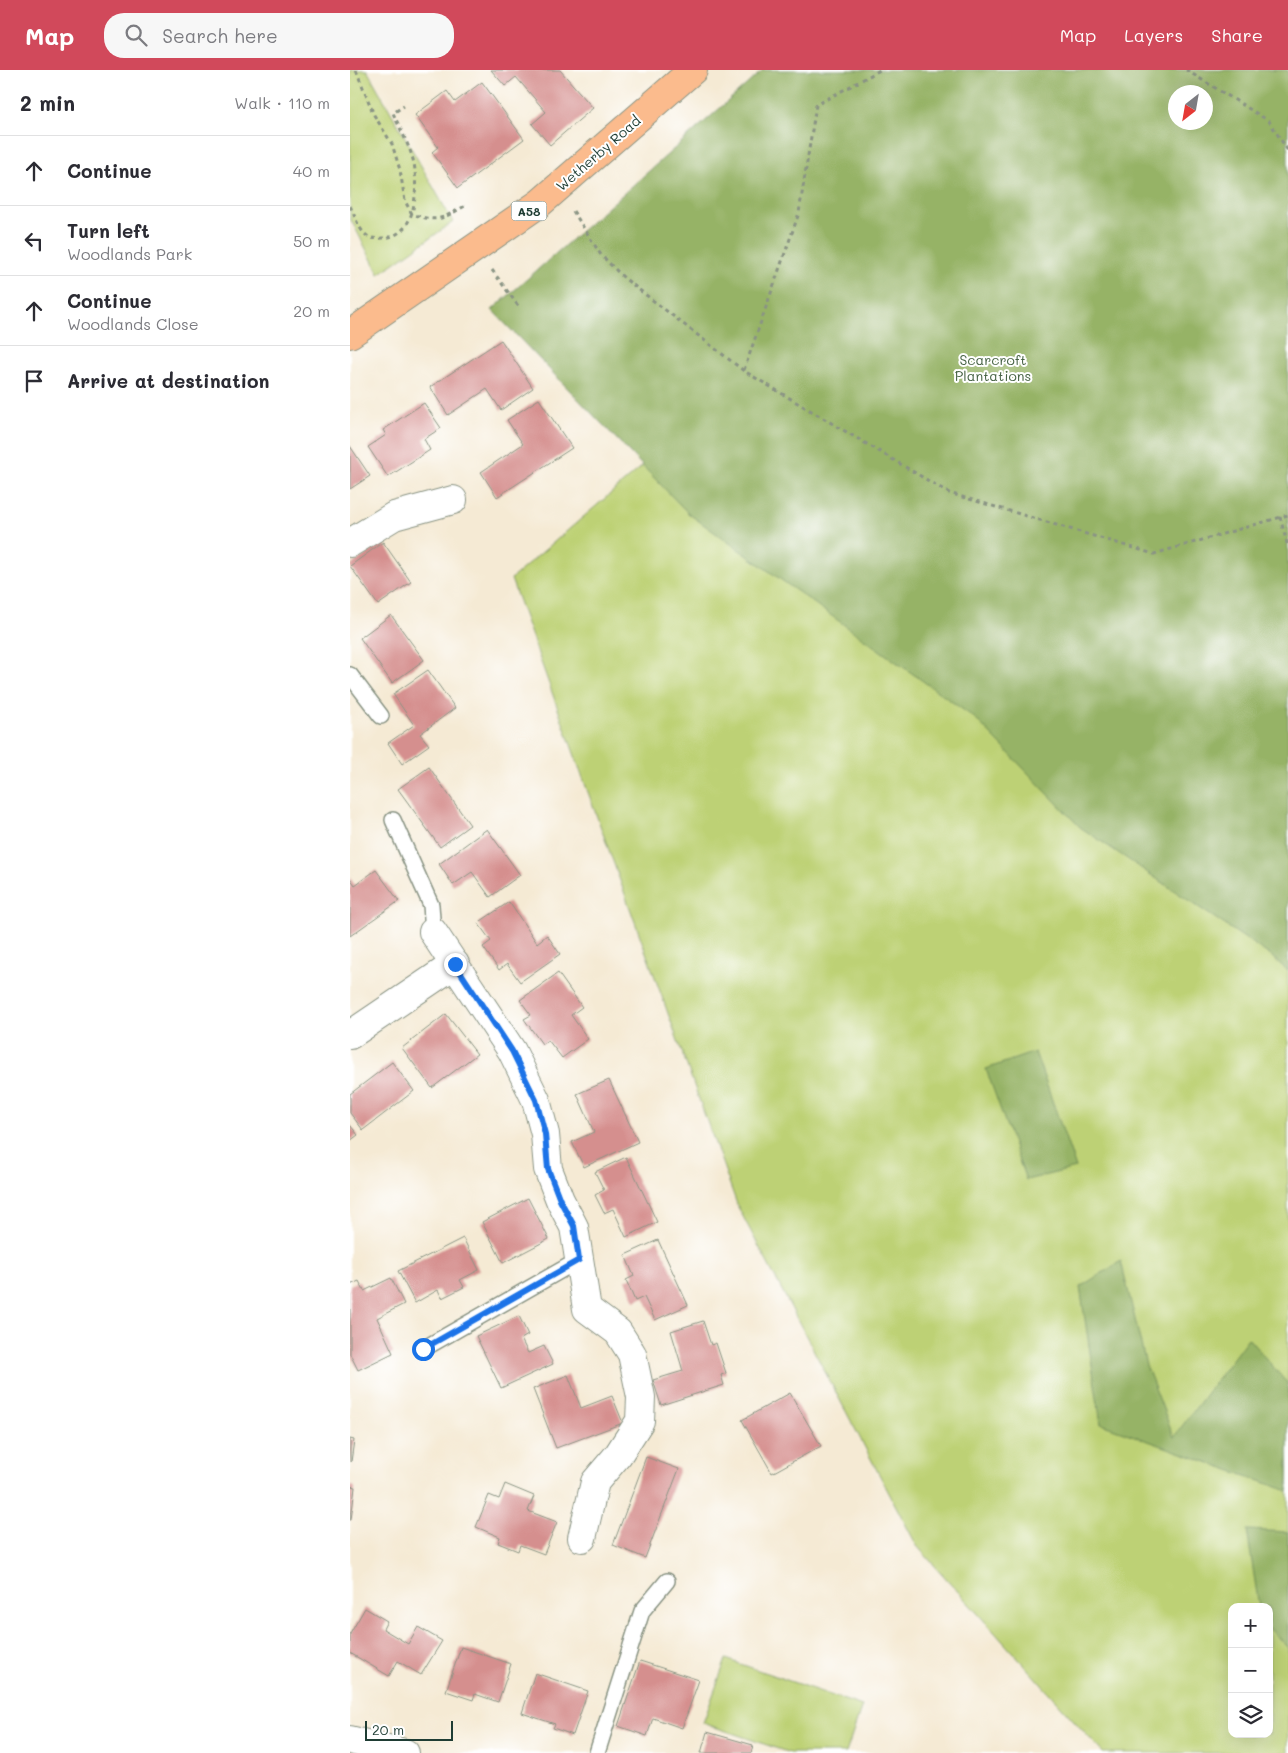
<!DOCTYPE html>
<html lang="en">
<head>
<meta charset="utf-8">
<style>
  body { margin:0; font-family:Mali,sans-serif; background:#f7f7f7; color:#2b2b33 }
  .controls { position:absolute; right:15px; bottom:15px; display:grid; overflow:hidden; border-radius:10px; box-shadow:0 5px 20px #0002 }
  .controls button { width:45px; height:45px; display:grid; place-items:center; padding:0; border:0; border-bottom:1px solid #e1e1e2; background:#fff; color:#2b2b33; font:25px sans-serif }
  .compass { position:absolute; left:818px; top:15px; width:45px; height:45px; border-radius:50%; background:#fff; box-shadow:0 5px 20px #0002; rotate:211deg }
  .scale { position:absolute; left:15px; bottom:12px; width:88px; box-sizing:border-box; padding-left:5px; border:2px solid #1f3d34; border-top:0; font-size:14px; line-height:18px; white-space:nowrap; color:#1f3d34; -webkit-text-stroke:4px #fff; paint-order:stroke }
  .stop { position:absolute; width:15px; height:15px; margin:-11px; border:4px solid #1a73e8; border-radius:50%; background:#fff }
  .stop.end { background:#1a73e8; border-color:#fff; box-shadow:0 1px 5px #0008 }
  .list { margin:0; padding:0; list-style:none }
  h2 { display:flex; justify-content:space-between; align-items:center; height:65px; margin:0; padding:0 20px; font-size:21px }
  h2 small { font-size:16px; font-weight:400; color:#7c7c81 }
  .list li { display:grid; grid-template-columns:32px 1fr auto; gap:15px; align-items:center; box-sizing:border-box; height:70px; padding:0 20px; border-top:1px solid #e1e1e2 }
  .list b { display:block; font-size:19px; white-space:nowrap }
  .list p { margin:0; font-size:16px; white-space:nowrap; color:#7c7c81 }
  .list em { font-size:16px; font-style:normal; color:#7c7c81 }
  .icon { flex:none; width:28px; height:28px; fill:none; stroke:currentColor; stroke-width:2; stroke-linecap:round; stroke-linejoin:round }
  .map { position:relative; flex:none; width:938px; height:1683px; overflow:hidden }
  header { display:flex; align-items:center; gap:30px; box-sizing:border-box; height:70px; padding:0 25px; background:#d1495b; color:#fff }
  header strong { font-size:24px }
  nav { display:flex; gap:28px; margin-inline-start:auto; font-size:18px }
  .search { width:350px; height:45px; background:#f7f7f7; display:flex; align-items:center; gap:12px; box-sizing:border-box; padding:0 18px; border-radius:20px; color:#7c7c81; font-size:19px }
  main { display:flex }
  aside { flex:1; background:#fff }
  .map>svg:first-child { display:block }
</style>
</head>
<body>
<header>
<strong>Map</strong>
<div class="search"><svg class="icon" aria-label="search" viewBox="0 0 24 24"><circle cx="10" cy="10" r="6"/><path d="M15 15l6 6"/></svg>Search here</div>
<nav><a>Map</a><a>Layers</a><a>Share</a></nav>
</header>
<main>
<aside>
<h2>2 min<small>Walk · 110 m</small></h2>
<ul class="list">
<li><svg class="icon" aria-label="ahead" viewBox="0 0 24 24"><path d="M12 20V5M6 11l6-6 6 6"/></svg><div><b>Continue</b></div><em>40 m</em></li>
<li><svg class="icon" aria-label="left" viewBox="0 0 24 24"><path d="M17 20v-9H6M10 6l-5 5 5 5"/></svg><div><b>Turn left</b><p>Woodlands Park</p></div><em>50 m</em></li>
<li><svg class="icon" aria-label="ahead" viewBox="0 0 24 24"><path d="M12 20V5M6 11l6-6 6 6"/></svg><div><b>Continue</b><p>Woodlands Close</p></div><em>20 m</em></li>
<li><svg class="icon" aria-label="arrive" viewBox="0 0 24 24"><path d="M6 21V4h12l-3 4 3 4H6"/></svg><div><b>Arrive at destination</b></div></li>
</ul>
</aside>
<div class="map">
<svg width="938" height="1683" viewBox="0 0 938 1683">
  <rect width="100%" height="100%" fill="#fff"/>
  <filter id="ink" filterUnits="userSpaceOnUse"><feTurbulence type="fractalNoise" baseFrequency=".02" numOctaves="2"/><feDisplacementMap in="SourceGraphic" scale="10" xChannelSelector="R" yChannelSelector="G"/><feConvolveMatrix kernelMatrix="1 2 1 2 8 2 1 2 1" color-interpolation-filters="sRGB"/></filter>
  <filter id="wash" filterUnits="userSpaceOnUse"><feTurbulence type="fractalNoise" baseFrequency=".0096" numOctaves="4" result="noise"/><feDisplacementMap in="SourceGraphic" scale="20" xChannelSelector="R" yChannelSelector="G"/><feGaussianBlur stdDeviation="1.12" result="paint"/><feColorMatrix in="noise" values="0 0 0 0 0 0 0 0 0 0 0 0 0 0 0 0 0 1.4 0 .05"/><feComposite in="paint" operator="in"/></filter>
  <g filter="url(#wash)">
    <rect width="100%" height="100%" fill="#f5ead4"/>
    <g fill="#bdd174" stroke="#6e8754" fill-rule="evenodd">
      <path d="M0,0H17L103,152L29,204L0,148Z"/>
      <path d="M344,352L938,767V1683H753L567,1476L388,1137L161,509ZM882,1537H919V1664H882Z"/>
      <path d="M376,1589L512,1636L496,1683H440L353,1653Z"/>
    </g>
    <g fill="#96b366" stroke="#5a784d" fill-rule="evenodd">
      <path d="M413,0H938V901L921,886L730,757L626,649L339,444L142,240ZM856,22V52H826V22Z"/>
      <path d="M685,982L726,1098L676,1110L636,999Z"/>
      <path d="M771,1191L796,1295L824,1367L898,1268L938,1314V1421L751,1354L730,1217Z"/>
      <path d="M897,1460L938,1462V1578L919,1558V1537H909Z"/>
    </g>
    <g id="blocks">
      <g fill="#d58f8e">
        <path d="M141,0H210L243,38L200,75L182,54L196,42L166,7L155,16Z"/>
        <path d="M132,12L174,69L108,118L82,82L88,77L65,45L97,21L105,32Z"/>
        <path d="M151,270L183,318L151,340L137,319L98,345L80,317Z"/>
        <path d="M189,329L222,378L147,427L131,402L173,374L157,350Z"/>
        <path d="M74,333L91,358L74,369L80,380L38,407L18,377L36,365L33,360Z"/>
        <path d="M0,376L20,406L0,419Z"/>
        <path d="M33,472L61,512L28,535L0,496Z"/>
        <path d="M41,545L74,590L42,613L10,568Z"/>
        <path d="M78,600L105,638L70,664L79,675L52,694L38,673L64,655L43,624Z"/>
        <path d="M79,697L120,755L90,777L48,719Z"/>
        <path d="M137,759L170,805L140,827L122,802L103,815L89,794Z"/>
        <path d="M26,800L49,831L0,866V808L5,815Z"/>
        <path d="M159,832L187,873L197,865L210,884L170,912L157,894L149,900L133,877L141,871L128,853Z"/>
        <path d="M208,903L232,937L221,945L238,969L212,988L198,970L192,974L174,949L181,945L170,930Z"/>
        <path d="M96,944L127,984L82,1018L52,978Z"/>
        <path d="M42,992L64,1021L13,1060L0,1043V1024Z"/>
        <path d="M259,1010L288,1072L234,1097L222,1072L244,1062L227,1024Z"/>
        <path d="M0,1055L8,1065L0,1071Z"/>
        <path d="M276,1087L307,1152L276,1167L263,1139L254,1143L245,1125L254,1120L245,1102Z"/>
        <path d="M178,1128L199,1169L153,1193L132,1152Z"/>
        <path d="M113,1168L129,1200L110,1210L114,1217L92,1228L88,1220L65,1233L48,1201Z"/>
        <path d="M308,1170L338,1235L305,1250L294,1227L285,1231L276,1210L284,1206L275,1185Z"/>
        <path d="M41,1208L54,1234L27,1248L43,1283L8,1300L0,1284V1215L9,1211L14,1221Z"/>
        <path d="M169,1246L178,1265L171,1269L178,1283L194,1276L203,1294L151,1318L126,1266Z"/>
        <path d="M353,1251L361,1275L366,1273L376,1303L371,1305L374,1315L311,1335L303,1310L333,1301L321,1261Z"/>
        <path d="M218,1305L231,1338L262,1326L273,1353L206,1378L183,1319Z"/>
        <path d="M440,1323L471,1376L422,1403L392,1350Z"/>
        <path d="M0,1369L4,1370L1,1392H0Z"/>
        <path d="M296,1387L329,1399L295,1488L263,1475Z"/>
        <path d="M155,1414L184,1426L178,1441L207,1452L194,1484L170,1475L168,1481L148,1473L150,1467L126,1457L139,1425L149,1429Z"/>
        <path d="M0,1416L5,1417L1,1450H0Z"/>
        <path d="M15,1538L37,1551L33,1559L58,1574L68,1557L92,1571L71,1605L48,1591L39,1606L0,1583V1564Z"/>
        <path d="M111,1577L161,1594L148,1632L125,1624L123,1630L96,1621Z"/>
        <path d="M290,1591L349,1610L332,1658L303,1648L297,1666L268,1656Z"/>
        <path d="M185,1603L238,1621L223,1665L203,1658L205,1654L172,1643Z"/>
        <path d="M357,1662L403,1675L401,1683H351Z"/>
      </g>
    </g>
  </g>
  <g filter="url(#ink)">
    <use href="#blocks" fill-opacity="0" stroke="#8a9484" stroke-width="1"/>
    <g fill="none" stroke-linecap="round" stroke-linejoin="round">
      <g stroke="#8a9484" stroke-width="18">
        <g id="lane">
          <path d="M0,605L31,646"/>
          <path d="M43,750L81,835L83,862"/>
          <path d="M73,1279L229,1190"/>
          <path d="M247,1683L292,1541L317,1511"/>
        </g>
      </g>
      <g stroke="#8a9484" stroke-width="30">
        <g id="street">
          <path d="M0,473L44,446L103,430"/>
          <path d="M83,862L162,981L186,1030L195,1064L198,1099L210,1130L224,1157L237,1239L268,1262L282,1284L291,1327L290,1351L268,1385L245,1412L232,1468"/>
          <path d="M0,965L105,894"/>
          <path d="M0,1670L55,1683"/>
        </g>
      </g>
      <g stroke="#8a9484" stroke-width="30">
        <path id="primary" d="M0,264L190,133L343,0"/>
      </g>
      <g stroke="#8a9484" stroke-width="3" stroke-dasharray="4 4" stroke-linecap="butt">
        <path d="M6,0L24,45L42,74L50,100L55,131L62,144C89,153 91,149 115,136"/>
        <path d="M836,0L919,51L938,81"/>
        <path d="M0,136C4,144 8,157 14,163C19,169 26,169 32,168C65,167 67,126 65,101C64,83 50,59 43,43L54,36"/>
        <path d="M223,141L251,185L274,208L394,301L599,423L804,484L938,445"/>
        <path d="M142,200L169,237"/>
        <path d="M394,300L449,143L466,35L530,0"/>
        <path d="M930,447L938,477"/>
      </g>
      <use href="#lane" stroke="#fff" stroke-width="15"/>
      <use href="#street" stroke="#fff" stroke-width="28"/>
      <use href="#primary" stroke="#fbbb8d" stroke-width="28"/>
    </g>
  </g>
  <g fill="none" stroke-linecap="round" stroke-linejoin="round" filter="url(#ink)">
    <path stroke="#1a73e8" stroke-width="6" d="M73,1279L229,1190L224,1156L210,1130L198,1099L195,1064L186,1030L162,981L105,894"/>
  </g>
  <g text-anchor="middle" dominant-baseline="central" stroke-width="4" stroke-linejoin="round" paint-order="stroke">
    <rect fill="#fff" stroke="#627771" stroke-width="1" x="161.5" y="131.5" width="35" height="19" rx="4"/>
    <g font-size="12" font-weight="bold" fill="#1f3d34">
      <text x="179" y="141">A58</text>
    </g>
    <g font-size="14" fill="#1f3d34" stroke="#fff">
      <text transform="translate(248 83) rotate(-41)">Wetherby Road</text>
    </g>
    <g font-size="14" fill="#466244" stroke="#fff">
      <text x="643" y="289">Scarcroft<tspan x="643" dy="16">Plantations</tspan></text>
    </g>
  </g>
</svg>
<div class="controls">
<button>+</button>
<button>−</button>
<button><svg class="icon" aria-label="layers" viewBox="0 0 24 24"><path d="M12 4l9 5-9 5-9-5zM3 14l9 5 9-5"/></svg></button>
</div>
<svg class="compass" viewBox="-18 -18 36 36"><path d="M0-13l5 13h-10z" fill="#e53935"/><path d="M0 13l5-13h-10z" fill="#7c7c81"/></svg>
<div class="scale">20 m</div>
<div class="stop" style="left:73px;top:1279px"></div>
<div class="stop end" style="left:105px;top:894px"></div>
</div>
</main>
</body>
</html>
